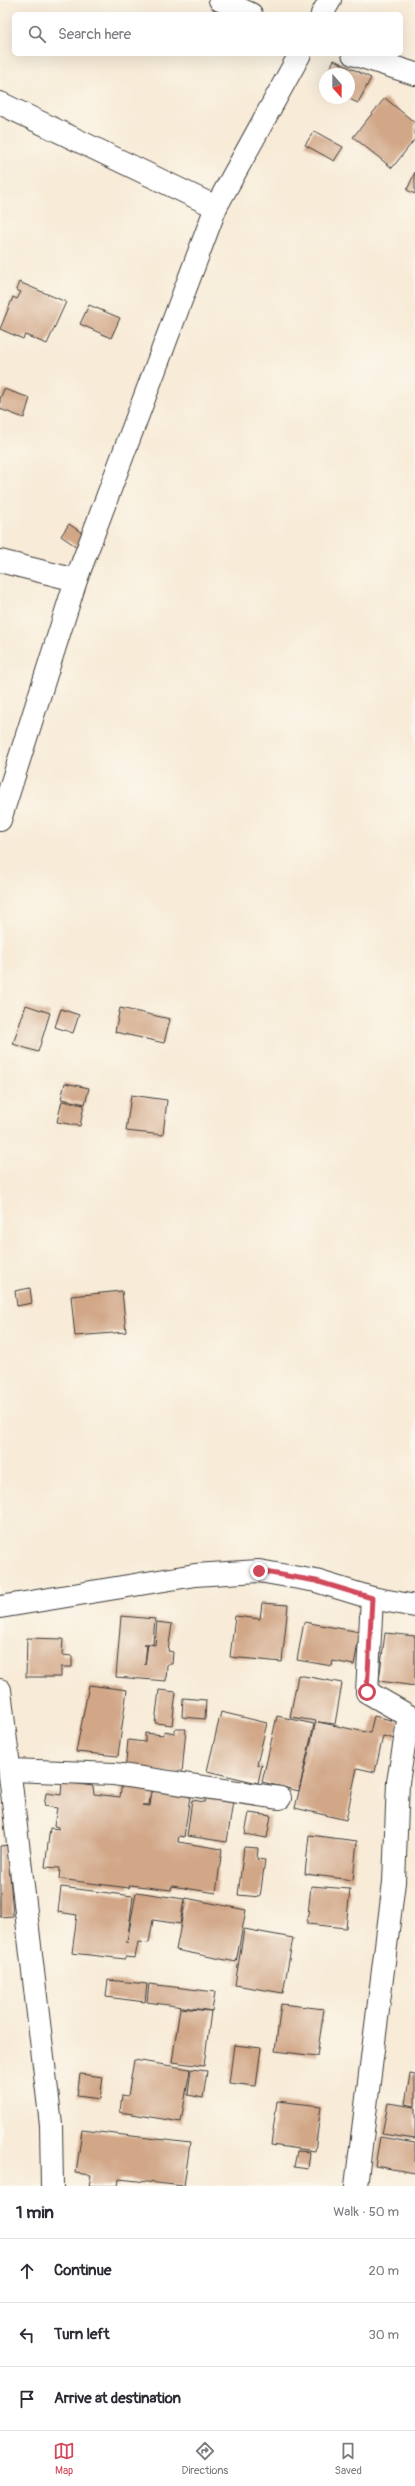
<!DOCTYPE html>
<html lang="en">
<head>
<meta charset="utf-8">
<style>
  body { margin:0; font-family:Pangolin,sans-serif; background:#f2f2f3; color:#2b2b33 }
  .compass { position:absolute; left:319px; top:68px; width:36px; height:36px; border-radius:50%; background:#fff; box-shadow:0 4px 16px #0002; rotate:159deg }
  .stop { position:absolute; width:12px; height:12px; margin:-9px; border:3px solid #d1495b; border-radius:50%; background:#fff }
  .stop.end { background:#d1495b; border-color:#fff; box-shadow:0 1px 4px #0008 }
  .list { margin:0; padding:0; list-style:none }
  h2 { display:flex; justify-content:space-between; align-items:center; height:52px; margin:0; padding:0 16px; font-size:17px }
  h2 small { font-size:13px; font-weight:400; color:#7c7c81 }
  .list li { display:grid; grid-template-columns:26px 1fr auto; gap:12px; align-items:center; box-sizing:border-box; height:64px; padding:0 16px; border-top:1px solid #e1e1e2 }
  .list b { display:block; font-size:15px; white-space:nowrap }
  .list em { font-size:13px; font-style:normal; color:#7c7c81 }
  .icon { flex:none; width:22px; height:22px; fill:none; stroke:currentColor; stroke-width:2; stroke-linecap:round; stroke-linejoin:round }
  .map { position:relative; flex:none; width:415px; height:2186px; overflow:hidden }
  .search { position:absolute; background:#fff; box-shadow:0 4px 16px #0002; left:12px; right:12px; top:12px; height:44px; display:flex; align-items:center; gap:10px; box-sizing:border-box; padding:0 14px; border-radius:6px; color:#7c7c81; font-size:15px }
  .sheet { height:244px; background:#fff }
  nav { display:flex; justify-content:space-around; align-items:center; box-sizing:border-box; height:56px; border-top:1px solid #e1e1e2; background:#fff; font-size:11px; color:#7c7c81 }
  nav a { display:grid; justify-items:center; gap:2px }
  nav .on { color:#d1495b }
  .map>svg:first-child { display:block }
</style>
</head>
<body>
<div class="map">
<svg width="415" height="2186" viewBox="0 0 415 2186">
  <rect width="100%" height="100%" fill="#fbf7ec"/>
  <filter id="ink" filterUnits="userSpaceOnUse"><feTurbulence type="fractalNoise" baseFrequency=".025" numOctaves="2"/><feDisplacementMap in="SourceGraphic" scale="8" xChannelSelector="R" yChannelSelector="G"/><feConvolveMatrix kernelMatrix="1 2 1 2 8 2 1 2 1" color-interpolation-filters="sRGB"/></filter>
  <filter id="wash" filterUnits="userSpaceOnUse"><feTurbulence type="fractalNoise" baseFrequency=".012" numOctaves="4" result="noise"/><feDisplacementMap in="SourceGraphic" scale="16" xChannelSelector="R" yChannelSelector="G"/><feGaussianBlur stdDeviation="0.9" result="paint"/><feColorMatrix in="noise" values="0 0 0 0 0 0 0 0 0 0 0 0 0 0 0 0 0 1.4 0 .05"/><feComposite in="paint" operator="in"/></filter>
  <g filter="url(#wash)">
    <rect width="100%" height="100%" fill="#f8ebd7"/>
    <g id="blocks">
      <g fill="#d2a788">
        <path d="M334,60L371,78L358,103L347,98H349V74H327Z"/>
        <path d="M385,98L415,123V139L392,168L353,137Z"/>
        <path d="M314,131L343,147L334,161L305,145Z"/>
        <path d="M415,172V194L407,190Z"/>
        <path d="M19,282L66,302L47,344L25,335L23,339L0,329L13,297L17,299L21,292L16,290Z"/>
        <path d="M89,305L120,318L111,338L80,324Z"/>
        <path d="M4,389L30,398L24,418L0,409V399Z"/>
        <path d="M69,524L88,537L80,549L61,536Z"/>
        <path d="M26,1005L50,1013L38,1052L13,1044Z"/>
        <path d="M120,1008L170,1019L164,1043L115,1032Z"/>
        <path d="M61,1009L79,1015L73,1033L55,1027Z"/>
        <path d="M65,1083L89,1088L85,1104L61,1099Z"/>
        <path d="M131,1095L167,1100L163,1135L126,1131Z"/>
        <path d="M62,1101L84,1105L80,1126L57,1122Z"/>
        <path d="M30,1288L32,1303L17,1306L15,1291Z"/>
        <path d="M122,1291L126,1332L75,1336L71,1296Z"/>
        <path d="M262,1603L288,1605L282,1662L230,1657L235,1616L260,1619Z"/>
        <path d="M121,1616L155,1619L153,1644H144H147L145,1665L148,1644L155,1645L157,1622L172,1624L168,1651L173,1652L172,1664H167L166,1681L116,1677Z"/>
        <path d="M304,1622L360,1632L354,1665L333,1661L332,1666L297,1660Z"/>
        <path d="M385,1633L415,1636V1686L379,1681Z"/>
        <path d="M27,1638L63,1639L62,1655L72,1656V1667H61V1677H26Z"/>
        <path d="M298,1675L342,1683L335,1724L318,1722L370,1733L374,1716L399,1722L395,1739L383,1736L375,1772L357,1768L346,1820L295,1808L316,1721L290,1717Z"/>
        <path d="M89,1685L127,1690L118,1756L76,1752Z"/>
        <path d="M159,1690L176,1692L172,1725L155,1723Z"/>
        <path d="M183,1698L206,1700L205,1719L182,1717Z"/>
        <path d="M221,1712L267,1723L257,1764L262,1765L258,1783L207,1771Z"/>
        <path d="M277,1716L314,1724L299,1791L262,1782Z"/>
        <path d="M175,1729H186L182,1773L125,1771L128,1740L145,1742V1733L164,1735V1731L175,1733Z"/>
        <path d="M62,1782L93,1786L94,1794L120,1797L122,1782L152,1785L149,1805H142L150,1806L152,1790L190,1796L184,1837L179,1836L178,1842L222,1849L216,1893L172,1886L171,1890L130,1885L129,1888L59,1879L60,1868L45,1867L50,1828L59,1829V1827L54,1826L57,1808L44,1806L46,1793L61,1795Z"/>
        <path d="M205,1797L233,1801L227,1842L187,1836L192,1800L205,1802Z"/>
        <path d="M249,1813L271,1816L267,1838L245,1834Z"/>
        <path d="M309,1835L357,1841L353,1880L305,1874Z"/>
        <path d="M8,1845L13,1916L0,1917V1846Z"/>
        <path d="M244,1847L258,1848L257,1859L265,1860L260,1897L238,1895Z"/>
        <path d="M311,1886L350,1889L346,1928L307,1924Z"/>
        <path d="M61,1887L133,1896L127,1943L136,1892L184,1899L180,1924L153,1920L149,1943L138,1942L135,1958L125,1957V1959L72,1953L77,1915L58,1912Z"/>
        <path d="M186,1898L246,1910L236,1962L176,1950Z"/>
        <path d="M244,1929L293,1938L283,1993L235,1985Z"/>
        <path d="M108,1980L147,1984L145,2002L106,1997Z"/>
        <path d="M149,1984L215,1992L212,2011L147,2002Z"/>
        <path d="M281,2004L324,2009L317,2056L275,2051Z"/>
        <path d="M180,2008L211,2011L204,2066L172,2062Z"/>
        <path d="M234,2045L261,2048L256,2086L229,2083Z"/>
        <path d="M134,2060L190,2069L181,2122L120,2112L122,2095L128,2096Z"/>
        <path d="M191,2069L207,2071L203,2098L188,2095Z"/>
        <path d="M80,2074L103,2077L100,2099L77,2096Z"/>
        <path d="M410,2074L415,2075V2106L405,2104Z"/>
        <path d="M277,2101L321,2106L315,2151L271,2145Z"/>
        <path d="M388,2103L415,2107V2139L382,2134Z"/>
        <path d="M82,2130L190,2143L184,2186L119,2179L118,2186H89L91,2175L76,2173Z"/>
        <path d="M380,2137L415,2143V2173L375,2166Z"/>
        <path d="M297,2151L310,2152L308,2169L294,2167Z"/>
      </g>
    </g>
  </g>
  <g filter="url(#ink)">
    <use href="#blocks" fill-opacity="0" stroke="#3d3b38" stroke-width="1"/>
    <g fill="none" stroke-linecap="round" stroke-linejoin="round">
      <g stroke="#3d3b38" stroke-width="24">
        <g id="minor">
          <path d="M220,0L251,14"/>
          <path d="M322,14L330,0"/>
          <path d="M353,54L415,74"/>
          <path d="M0,103L216,207"/>
          <path d="M0,561L76,580"/>
          <path d="M0,820L76,580L216,207L300,54"/>
          <path d="M0,1607L195,1575L259,1571L316,1581L372,1598L415,1606"/>
          <path d="M0,1690L51,2125L52,2186"/>
          <path d="M11,1770L114,1774L280,1798"/>
          <path d="M356,2186L394,1882L398,1782L409,1716L367,1692L372,1598"/>
        </g>
      </g>
      <use href="#minor" stroke="#fff" stroke-width="22"/>
    </g>
  </g>
  <g fill="none" stroke-linecap="round" stroke-linejoin="round" filter="url(#ink)">
    <path stroke="#d1495b" stroke-width="5" d="M259,1571L316,1581L372,1598L367,1692"/>
  </g>
</svg>
<svg class="compass" viewBox="-18 -18 36 36"><path d="M0-13l5 13h-10z" fill="#e53935"/><path d="M0 13l5-13h-10z" fill="#7c7c81"/></svg>
<div class="stop" style="left:367px;top:1692px"></div>
<div class="stop end" style="left:259px;top:1571px"></div>
<div class="search"><svg class="icon" aria-label="search" viewBox="0 0 24 24"><circle cx="10" cy="10" r="6"/><path d="M15 15l6 6"/></svg>Search here</div>
</div>
<section class="sheet">
<h2>1 min<small>Walk · 50 m</small></h2>
<ul class="list">
<li><svg class="icon" aria-label="ahead" viewBox="0 0 24 24"><path d="M12 20V5M6 11l6-6 6 6"/></svg><div><b>Continue</b></div><em>20 m</em></li>
<li><svg class="icon" aria-label="left" viewBox="0 0 24 24"><path d="M17 20v-9H6M10 6l-5 5 5 5"/></svg><div><b>Turn left</b></div><em>30 m</em></li>
<li><svg class="icon" aria-label="arrive" viewBox="0 0 24 24"><path d="M6 21V4h12l-3 4 3 4H6"/></svg><div><b>Arrive at destination</b></div></li>
</ul>
</section>
<nav>
<a class="on"><svg class="icon" aria-label="map" viewBox="0 0 24 24"><path d="M3 6l6-2 6 2 6-2v14l-6 2-6-2-6 2zM9 4v14M15 6v14"/></svg>Map</a>
<a><svg class="icon" aria-label="directions" viewBox="0 0 24 24"><path d="M12 3l9 9-9 9-9-9zM9 14v-3h6M13 9l2 2-2 2"/></svg>Directions</a>
<a><svg class="icon" aria-label="saved" viewBox="0 0 24 24"><path d="M7 4h10v16l-5-4-5 4z"/></svg>Saved</a>
</nav>
</body>
</html>
